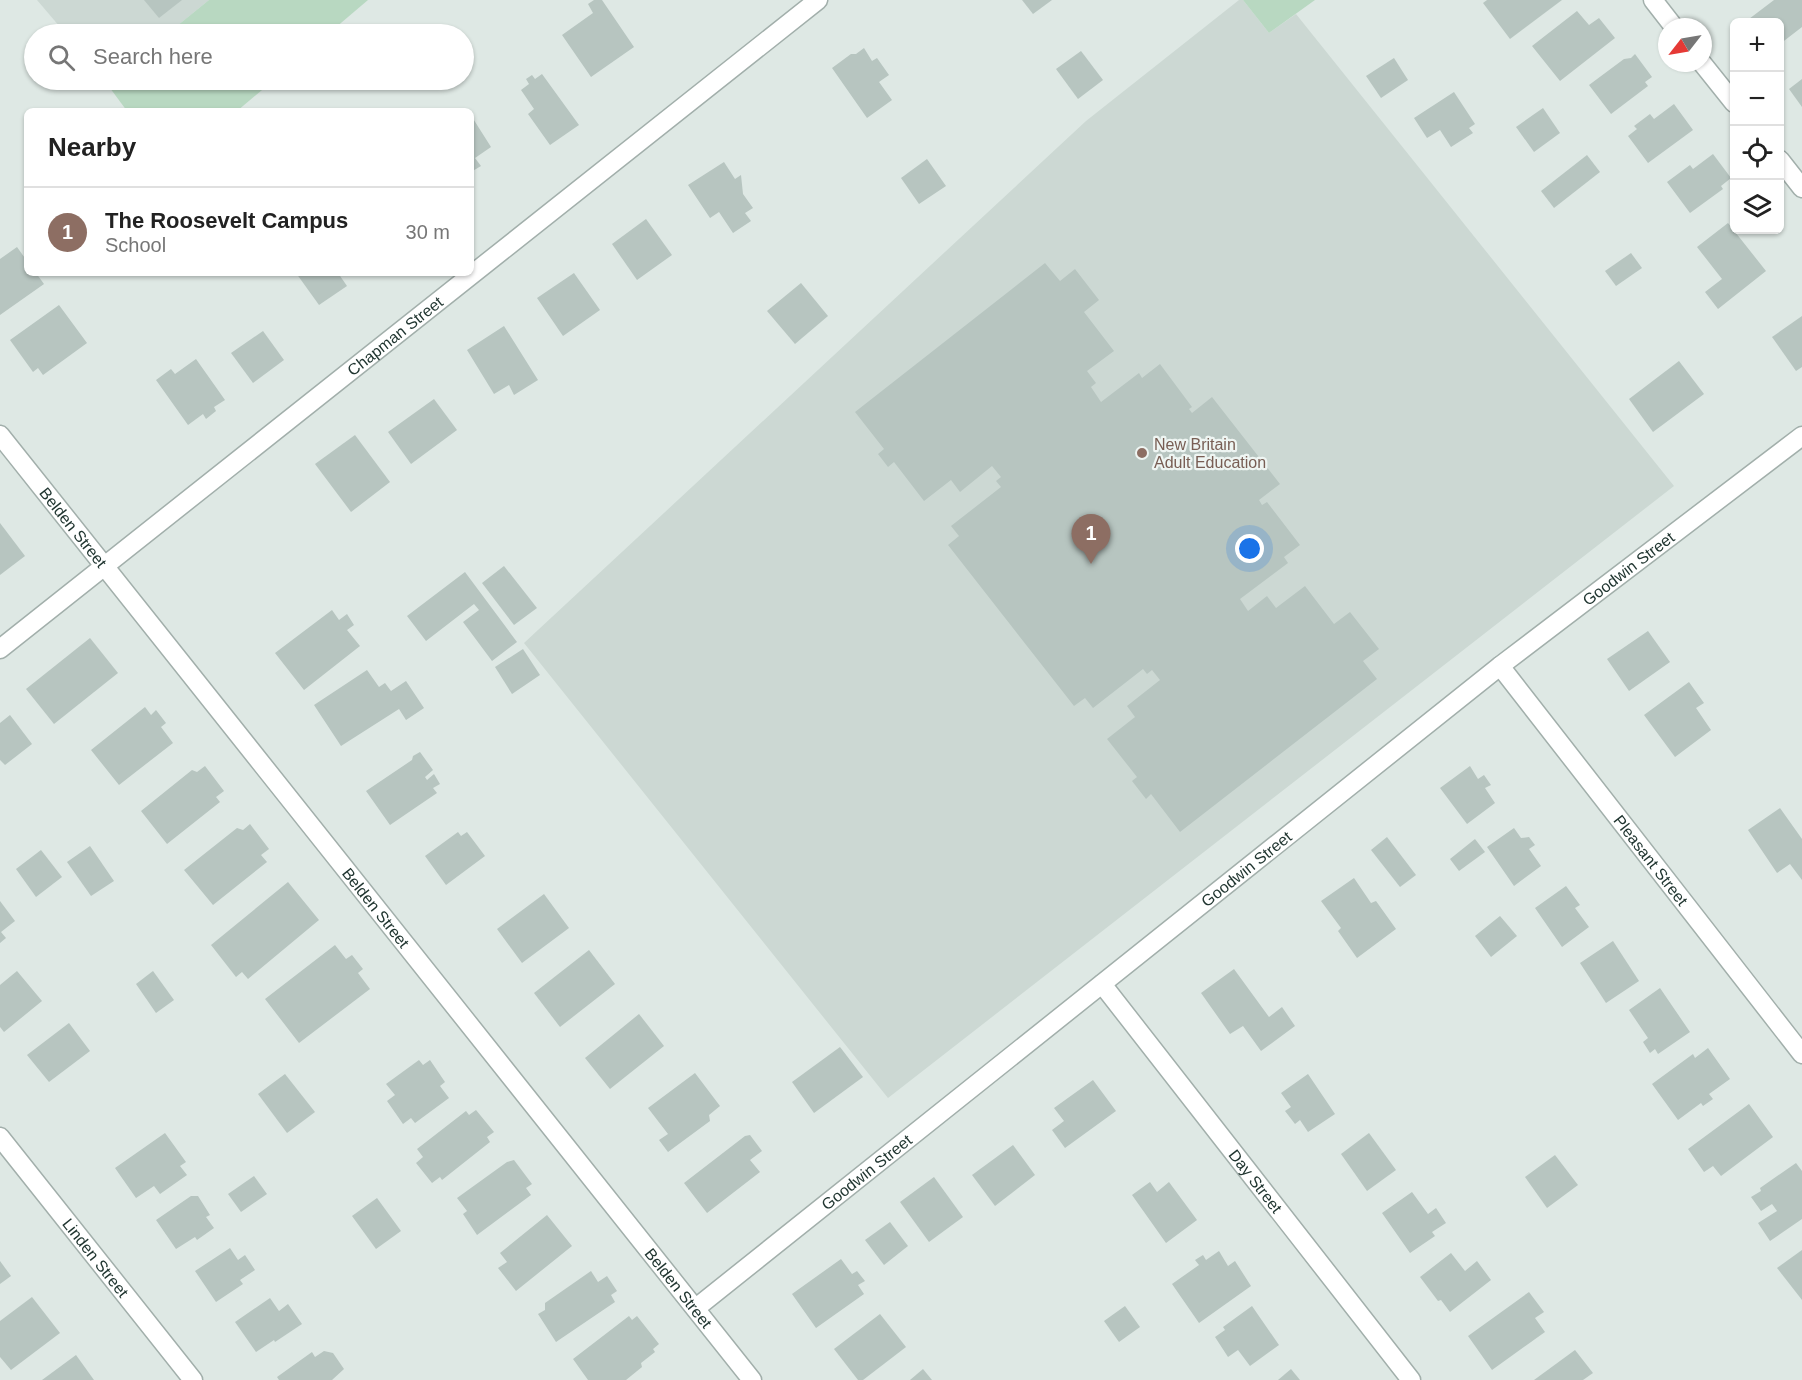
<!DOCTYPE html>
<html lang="en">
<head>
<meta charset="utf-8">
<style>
  body { margin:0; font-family:Arial,sans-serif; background:#f2f2f2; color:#222 }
  .controls { position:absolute; right:18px; top:18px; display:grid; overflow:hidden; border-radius:9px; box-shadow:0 2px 4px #0004 }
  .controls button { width:54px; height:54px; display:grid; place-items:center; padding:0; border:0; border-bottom:2px solid #e0e0e0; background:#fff; color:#222; font:30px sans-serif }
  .compass { position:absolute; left:1658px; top:18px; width:54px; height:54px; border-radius:50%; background:#fff; box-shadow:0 2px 4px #0004; rotate:239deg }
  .you { position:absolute; left:1250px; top:549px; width:21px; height:21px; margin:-15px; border:4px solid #fff; border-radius:50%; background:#1a73e8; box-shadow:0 0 0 9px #1a73e833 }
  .badge { display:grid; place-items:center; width:39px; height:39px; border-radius:50%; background:#111827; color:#fff; font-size:20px; font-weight:700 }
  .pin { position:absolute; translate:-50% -50px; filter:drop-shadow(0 2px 3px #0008) }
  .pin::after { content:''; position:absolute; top:32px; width:21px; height:18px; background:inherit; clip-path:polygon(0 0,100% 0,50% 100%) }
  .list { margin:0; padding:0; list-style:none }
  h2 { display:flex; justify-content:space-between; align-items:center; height:78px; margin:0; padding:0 24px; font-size:26px }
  h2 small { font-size:20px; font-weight:400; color:#767676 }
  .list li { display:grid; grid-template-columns:39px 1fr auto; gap:18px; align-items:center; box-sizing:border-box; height:90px; padding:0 24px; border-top:2px solid #e0e0e0 }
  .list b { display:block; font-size:22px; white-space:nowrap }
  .list p { margin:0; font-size:20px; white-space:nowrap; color:#767676 }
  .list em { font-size:20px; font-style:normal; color:#767676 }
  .icon { flex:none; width:33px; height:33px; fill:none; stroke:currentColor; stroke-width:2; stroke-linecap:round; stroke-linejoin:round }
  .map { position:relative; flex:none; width:1802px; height:1380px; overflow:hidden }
  .search { position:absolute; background:#fff; box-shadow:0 2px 4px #0004; left:24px; top:24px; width:450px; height:66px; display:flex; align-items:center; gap:15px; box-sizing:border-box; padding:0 21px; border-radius:33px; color:#767676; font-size:22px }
  .panel { position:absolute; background:#fff; box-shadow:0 2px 4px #0004; left:24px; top:108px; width:450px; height:168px; border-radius:9px }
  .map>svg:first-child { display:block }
</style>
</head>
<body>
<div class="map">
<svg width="1802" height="1380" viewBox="0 0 1802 1380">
  <rect width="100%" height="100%" fill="#dee8e4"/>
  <g fill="#ccd8d3">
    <path d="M37,0H209L167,34H66Z"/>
    <path d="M1239,0H1243L1269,33L1296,14L1674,486L888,1098L524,643L1086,121Z"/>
  </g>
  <g fill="#b8d8c1">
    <path d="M209,0H368L328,34H167Z"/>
    <path d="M1243,0H1315L1269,33Z"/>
    <path d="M112,80H274L237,111H127L107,84Z"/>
  </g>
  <g fill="#b7c5c0">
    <path d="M144,0H182L159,18Z"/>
    <path d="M594,0H602L634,47L591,77L562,35L593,13L588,4Z"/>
    <path d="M1022,0H1052L1033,14Z"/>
    <path d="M1487,0H1562L1510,39L1483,3Z"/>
    <path d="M1774,0H1802V27L1780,44V22H1745Z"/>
    <path d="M1577,11L1589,25L1599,18L1615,38L1560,81L1532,46Z"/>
    <path d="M864,48L872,61L877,58L889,75L879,82L892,100L867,118L832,68L851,54H856Z"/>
    <path d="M1081,51L1103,80L1078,99L1056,69Z"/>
    <path d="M1635,54L1652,77L1645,82L1648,86L1611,114L1589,85L1624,59L1631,58Z"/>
    <path d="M1394,58L1408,80L1381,98L1366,76Z"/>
    <path d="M542,74L579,125L550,145L528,114L534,109L521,90L529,84L526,79L532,75L535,79Z"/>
    <path d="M1802,79V107L1789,89Z"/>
    <path d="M1454,92L1475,124L1469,128L1473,133L1451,147L1440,130L1427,138L1414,118Z"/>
    <path d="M1674,104L1693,130L1648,163L1628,136L1637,129L1634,126L1650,114L1654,119Z"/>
    <path d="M1543,108L1560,133L1534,152L1516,127Z"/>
    <path d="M472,117L491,147L475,158L481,166L471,172Z"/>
    <path d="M1713,154L1731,178L1721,186L1723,189L1690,213L1667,182L1690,165L1693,169Z"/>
    <path d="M1587,155L1600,172L1554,208L1541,191Z"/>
    <path d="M927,159L946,186L919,204L901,178Z"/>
    <path d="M724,162L735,179L741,175L743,194L753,208L745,213L751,221L733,233L719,212L710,218L688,185Z"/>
    <path d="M646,219L672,255L637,280L612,244Z"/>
    <path d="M1728,223L1766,271L1718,309L1705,292L1722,279L1697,247Z"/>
    <path d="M17,247L27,261V273H36L44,284L0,315V259Z"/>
    <path d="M1631,253L1642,268L1616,286L1605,271Z"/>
    <path d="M1045,263L1060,281L1075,269L1099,300L1084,312L1114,351L1087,371L1096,383L1091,387L1101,402L1139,373L1142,378L1160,364L1192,407L1189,409L1192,413L1212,397L1280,484L1259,500L1262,505L1267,502L1300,545L1284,557L1288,563L1240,599L1248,611L1267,596L1276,608L1305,586L1334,624L1350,612L1379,649L1363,661L1377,679L1180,832L1151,794L1146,799L1132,781L1137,777L1107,739L1135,717L1127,706L1160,680L1152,670L1147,674L1143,669L1093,708L1085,698L1074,706L948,545L959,536L951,526L1001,487L996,481L1001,477L992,466L960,492L951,480L924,501L894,462L888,467L878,454L884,449L855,412Z"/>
    <path d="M296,273H338L347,286L319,305Z"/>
    <path d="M574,273L600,310L563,336L537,298Z"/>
    <path d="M801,283L828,316L795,344L767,311Z"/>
    <path d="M59,305L87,343L43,375L38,368L33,372L10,340Z"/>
    <path d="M1802,316V367L1796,371L1772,337Z"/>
    <path d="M504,326L538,380L514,395L509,385L494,394L467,350Z"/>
    <path d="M263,331L284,360L253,383L231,353Z"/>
    <path d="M196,359L225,400L214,407L216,411L206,419L203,414L188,425L156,380L171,369L175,374Z"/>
    <path d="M1679,361L1704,394L1653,432L1629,399Z"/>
    <path d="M434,399L457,430L411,464L388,432Z"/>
    <path d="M355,435L390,482L351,512L315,464Z"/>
    <path d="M0,523L25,556L0,575Z"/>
    <path d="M504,566L537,608L514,625L482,583Z"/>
    <path d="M465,572L517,642L492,661L463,622L479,610L474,604L426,641L407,616Z"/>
    <path d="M332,610L339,620L347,614L354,625L347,630L360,646L304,690L275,653Z"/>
    <path d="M1648,631L1670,662L1629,691L1607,659Z"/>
    <path d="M90,638L118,673L54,724L26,689Z"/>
    <path d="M523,649L540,675L512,694L495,667Z"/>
    <path d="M367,670L379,687L385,683L391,691L406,681L424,708L406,720L399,709L341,746L314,705Z"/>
    <path d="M1689,682L1704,703L1696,708L1711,730L1675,757L1644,715Z"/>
    <path d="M145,707L151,715L156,710L166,723L161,727L173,743L119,785L91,750Z"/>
    <path d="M10,715L32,744L5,765L0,760V723Z"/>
    <path d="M420,752L433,770L425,777L427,780L434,774L440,784L433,788L437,793L390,825L366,791L412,760L413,756Z"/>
    <path d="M205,766L224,791L216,797L220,802L167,844L141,811L192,770L197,772Z"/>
    <path d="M1470,766L1478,779L1484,775L1491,785L1485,788L1495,803L1467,824L1440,788Z"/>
    <path d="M1780,808L1802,839V880L1790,864L1777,873L1748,830Z"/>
    <path d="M250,824L269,849L261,855L267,862L213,905L184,870L237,828L243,830Z"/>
    <path d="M1514,828L1521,838L1529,837L1535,845L1529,849L1541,866L1514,886L1487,847Z"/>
    <path d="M458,832L461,836L467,832L485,856L446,885L425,856Z"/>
    <path d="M1387,837L1416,875L1400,887L1371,850Z"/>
    <path d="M1475,839L1485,852L1459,871L1450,859Z"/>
    <path d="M90,846L114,881L91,896L67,862Z"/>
    <path d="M41,850L62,877L36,897L16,869Z"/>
    <path d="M1354,878L1371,903L1376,901L1396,929L1357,958L1338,931L1341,928L1321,901Z"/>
    <path d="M288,882L319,920L248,979L242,972L236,977L211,945Z"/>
    <path d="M1566,886L1580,905L1575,908L1589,927L1562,947L1535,908Z"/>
    <path d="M544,894L569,928L522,963L497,929Z"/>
    <path d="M0,901L15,921L1,932L6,938L0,943Z"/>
    <path d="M1500,916L1517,936L1491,957L1475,936Z"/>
    <path d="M1613,941L1639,981L1606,1003L1580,963Z"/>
    <path d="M335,945L346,959L352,955L363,969L358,973L370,989L299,1043L265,999Z"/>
    <path d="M589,950L615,984L560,1027L534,993Z"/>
    <path d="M1234,969L1269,1017L1282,1007L1295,1026L1261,1051L1243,1026L1230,1034L1201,993Z"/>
    <path d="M17,971L42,1001L4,1032L0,1027V985Z"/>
    <path d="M153,971L174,1000L156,1013L136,984Z"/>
    <path d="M1660,988L1690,1032L1658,1054L1655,1049L1650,1053L1643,1042L1648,1038L1629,1010Z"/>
    <path d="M639,1014L664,1046L610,1089L585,1058Z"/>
    <path d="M69,1023L90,1051L49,1082L27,1055Z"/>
    <path d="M840,1047L863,1077L814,1113L792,1082Z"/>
    <path d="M1708,1048L1730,1079L1709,1094L1713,1099L1703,1106L1701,1103L1678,1120L1652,1084L1693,1054L1695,1058Z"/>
    <path d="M419,1060L423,1065L430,1060L445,1082L440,1086L449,1098L415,1123L411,1118L403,1124L387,1101L395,1095L386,1084Z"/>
    <path d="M695,1073L720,1106L709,1115L710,1121L668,1152L659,1140L668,1134L648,1108Z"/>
    <path d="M285,1074L315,1112L287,1133L258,1094Z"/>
    <path d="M1308,1074L1335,1114L1308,1132L1300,1120L1295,1124L1285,1111L1291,1107L1281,1093Z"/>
    <path d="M1093,1080L1116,1111L1065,1148L1052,1130L1064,1121L1054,1108Z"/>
    <path d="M1749,1104L1773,1137L1721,1176L1713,1166L1704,1172L1688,1149Z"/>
    <path d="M476,1110L494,1132L487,1137L490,1142L442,1180L440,1177L432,1183L416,1163L423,1157L417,1149L466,1111L469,1115Z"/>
    <path d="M165,1133L186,1162L180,1166L187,1175L160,1194L154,1186L136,1198L115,1168Z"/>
    <path d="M1369,1133L1396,1170L1367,1191L1341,1154Z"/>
    <path d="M750,1135L762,1151L750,1160L760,1172L707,1213L684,1183L745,1136Z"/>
    <path d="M1013,1145L1035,1175L995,1206L972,1175Z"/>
    <path d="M1555,1155L1578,1185L1547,1208L1525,1177Z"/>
    <path d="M514,1160L532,1184L526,1188L531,1195L477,1235L463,1214L467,1211L457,1198L507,1162Z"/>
    <path d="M1796,1163L1802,1171V1219L1770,1241L1758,1223L1777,1211L1772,1204L1761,1211L1751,1197L1761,1191L1760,1188Z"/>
    <path d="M254,1176L267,1194L241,1212L228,1194Z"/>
    <path d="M934,1177L963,1217L929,1242L900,1202Z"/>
    <path d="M1150,1182L1157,1192L1169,1182L1197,1220L1166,1243L1132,1195Z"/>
    <path d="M1412,1192L1428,1214L1436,1208L1446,1223L1432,1232L1435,1236L1410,1253L1382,1213Z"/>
    <path d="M191,1196H198L210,1215L206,1217L214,1228L197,1240L195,1237L176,1249L156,1220Z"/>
    <path d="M377,1198L401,1231L376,1249L352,1216Z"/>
    <path d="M547,1215L572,1246L516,1291L498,1268L507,1262L500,1253Z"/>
    <path d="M890,1222L908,1246L884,1265L865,1240Z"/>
    <path d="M230,1248L238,1260L245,1255L255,1270L240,1280L243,1284L216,1302L195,1271Z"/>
    <path d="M1802,1250V1300L1777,1268Z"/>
    <path d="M1219,1251L1228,1266L1235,1261L1251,1286L1199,1323L1172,1284L1199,1265L1195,1260L1203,1255L1206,1260Z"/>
    <path d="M1451,1253L1465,1271L1477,1261L1491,1280L1450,1312L1441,1300L1438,1301L1420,1277Z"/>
    <path d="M841,1259L852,1274L857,1271L865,1281L858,1285L864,1294L816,1328L792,1294Z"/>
    <path d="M0,1261L11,1276L0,1284Z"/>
    <path d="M591,1271L598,1282L607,1276L617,1291L611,1295L615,1302L556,1342L538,1314L545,1310V1303Z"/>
    <path d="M1529,1292L1544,1312L1535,1318L1545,1332L1492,1370L1468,1336Z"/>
    <path d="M32,1297L60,1333L11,1370L0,1357V1321Z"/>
    <path d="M270,1298L279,1311L288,1304L302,1324L275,1342L274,1340L256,1352L235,1322Z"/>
    <path d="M1125,1306L1140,1327L1119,1342L1104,1321Z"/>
    <path d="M1252,1306L1279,1345L1250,1366L1238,1350L1228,1357L1215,1337L1225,1330L1223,1327Z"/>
    <path d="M880,1314L906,1347L863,1380H858L834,1349Z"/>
    <path d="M629,1316L632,1320L637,1316L659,1344L653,1349L655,1352L641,1363L642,1367L626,1380H588L573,1359Z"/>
    <path d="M1575,1350L1593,1373L1583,1380H1534Z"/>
    <path d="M324,1351L333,1353L344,1369L332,1380H279L277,1377L312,1352L315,1357Z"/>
    <path d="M76,1355L94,1380H42Z"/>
    <path d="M923,1369L932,1380H910Z"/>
    <path d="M1291,1369L1300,1380H1278Z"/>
  </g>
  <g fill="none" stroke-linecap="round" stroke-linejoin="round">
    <g stroke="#a2afab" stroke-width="21">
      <g id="street">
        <path d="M1653,0L1674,27"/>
        <path d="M1702,63L1734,103"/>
        <path d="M1780,160L1802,188"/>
        <path id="s1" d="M0,435L752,1380"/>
        <path id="s2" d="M0,649L818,0"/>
        <path id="s3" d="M1500,666L1802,1054"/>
        <path id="s4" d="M1102,984L1411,1380"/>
        <path id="s5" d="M0,1137L193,1380"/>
        <path id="s6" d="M696,1308L1500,666L1802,436"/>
      </g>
    </g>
    <use href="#street" stroke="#fff" stroke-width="18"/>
  </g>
  <circle fill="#8d6e63" stroke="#eef5f2" stroke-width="2" cx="1142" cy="453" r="6"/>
  <g text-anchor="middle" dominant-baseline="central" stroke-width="4.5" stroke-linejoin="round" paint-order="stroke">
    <g font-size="16" fill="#213631" stroke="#eef5f2">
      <text stroke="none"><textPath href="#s2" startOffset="504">Chapman Street</textPath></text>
      <text stroke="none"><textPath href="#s1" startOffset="118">Belden Street</textPath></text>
      <text stroke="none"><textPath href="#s6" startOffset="1190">Goodwin Street</textPath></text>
      <text stroke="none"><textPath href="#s3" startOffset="246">Pleasant Street</textPath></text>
      <text stroke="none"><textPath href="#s6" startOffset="704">Goodwin Street</textPath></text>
      <text stroke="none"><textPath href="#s1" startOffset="604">Belden Street</textPath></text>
      <text stroke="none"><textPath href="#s6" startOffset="218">Goodwin Street</textPath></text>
      <text stroke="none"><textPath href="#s4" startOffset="250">Day Street</textPath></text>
      <text stroke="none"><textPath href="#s5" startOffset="154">Linden Street</textPath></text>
      <text stroke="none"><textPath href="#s1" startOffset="1090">Belden Street</textPath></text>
    </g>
    <g font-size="16" fill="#785e54" stroke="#eef5f2" text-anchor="start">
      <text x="1154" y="444">New Britain<tspan x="1154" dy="18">Adult Education</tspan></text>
    </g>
  </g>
</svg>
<div class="controls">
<button>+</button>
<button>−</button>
<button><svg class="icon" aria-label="locate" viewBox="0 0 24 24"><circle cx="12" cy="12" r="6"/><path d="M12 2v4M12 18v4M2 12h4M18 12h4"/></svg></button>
<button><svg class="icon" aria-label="layers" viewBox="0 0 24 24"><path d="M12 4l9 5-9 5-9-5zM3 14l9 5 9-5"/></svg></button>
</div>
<svg class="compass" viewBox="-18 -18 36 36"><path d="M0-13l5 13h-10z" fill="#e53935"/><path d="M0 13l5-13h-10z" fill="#767676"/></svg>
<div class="you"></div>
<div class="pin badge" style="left:1091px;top:564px;background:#8d6e63">1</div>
<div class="search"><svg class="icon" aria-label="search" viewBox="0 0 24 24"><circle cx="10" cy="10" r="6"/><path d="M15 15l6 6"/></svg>Search here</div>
<section class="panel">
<h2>Nearby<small></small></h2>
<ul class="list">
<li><span class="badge" style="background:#8d6e63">1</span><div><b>The Roosevelt Campus</b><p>School</p></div><em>30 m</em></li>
</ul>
</section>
</div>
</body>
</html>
